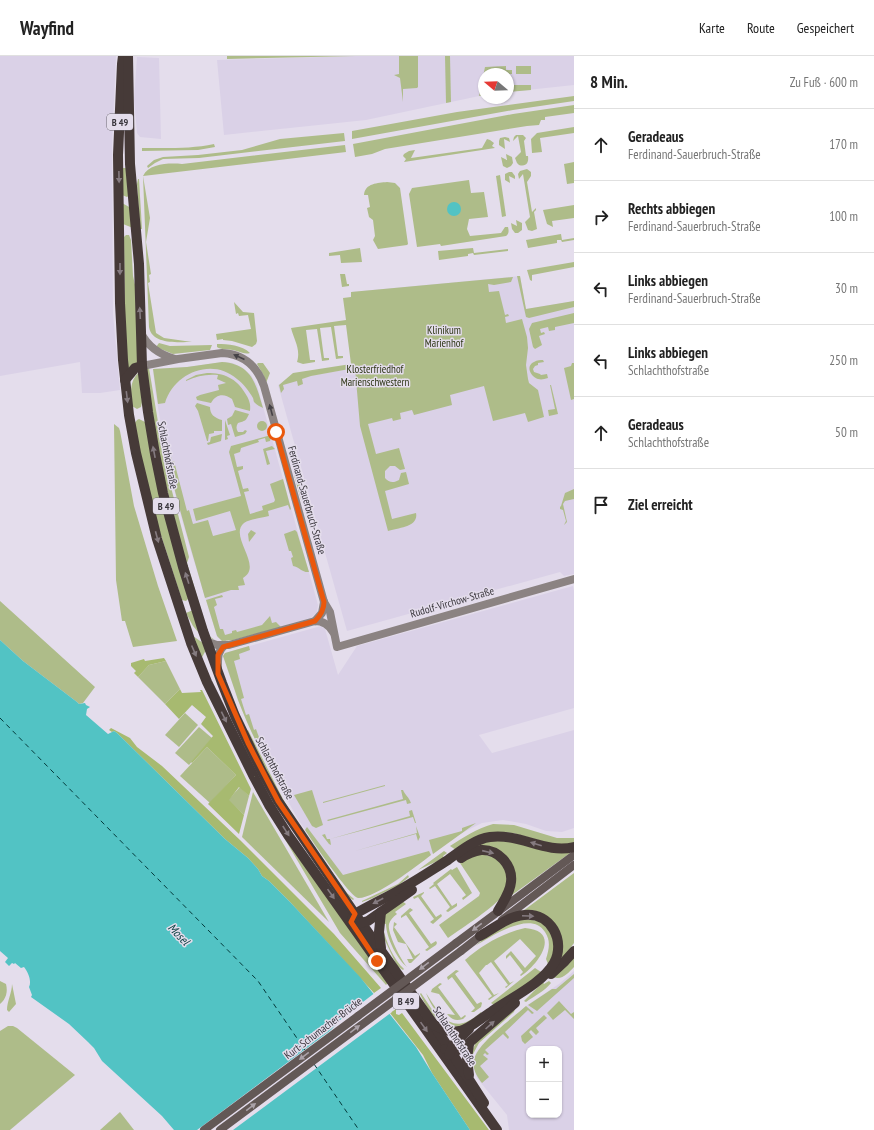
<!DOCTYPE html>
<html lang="de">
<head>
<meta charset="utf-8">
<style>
  body { margin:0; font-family:"PT Sans Narrow",sans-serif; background:#f6f6f6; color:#222 }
  .controls { position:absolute; right:12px; bottom:12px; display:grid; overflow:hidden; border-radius:8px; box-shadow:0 1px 3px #0004 }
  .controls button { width:36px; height:36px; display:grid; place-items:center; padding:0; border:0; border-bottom:1px solid #e0e0e0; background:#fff; color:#222; font:20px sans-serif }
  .compass { position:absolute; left:478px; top:12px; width:36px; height:36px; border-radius:50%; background:#fff; box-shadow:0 1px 3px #0004; rotate:289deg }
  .stop { position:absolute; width:12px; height:12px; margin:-9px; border:3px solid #ea580c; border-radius:50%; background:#fff }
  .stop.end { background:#ea580c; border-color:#fff; box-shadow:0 1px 4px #0008 }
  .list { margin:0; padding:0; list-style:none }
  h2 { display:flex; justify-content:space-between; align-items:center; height:52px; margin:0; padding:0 16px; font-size:17px }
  h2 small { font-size:13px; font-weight:400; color:#767676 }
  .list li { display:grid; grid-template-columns:26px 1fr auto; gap:12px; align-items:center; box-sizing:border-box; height:72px; padding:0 16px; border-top:1px solid #e0e0e0 }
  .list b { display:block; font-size:15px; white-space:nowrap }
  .list p { margin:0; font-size:13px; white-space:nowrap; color:#767676 }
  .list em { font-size:13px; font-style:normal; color:#767676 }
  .icon { flex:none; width:22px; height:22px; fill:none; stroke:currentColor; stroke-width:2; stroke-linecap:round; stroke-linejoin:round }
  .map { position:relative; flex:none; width:574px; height:1074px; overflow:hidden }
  header { display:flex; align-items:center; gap:24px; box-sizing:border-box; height:56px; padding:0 20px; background:#fff; border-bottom:1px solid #e0e0e0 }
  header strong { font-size:19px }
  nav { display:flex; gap:22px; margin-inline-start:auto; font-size:14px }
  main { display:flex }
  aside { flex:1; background:#fff }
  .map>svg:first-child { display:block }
</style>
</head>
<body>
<header>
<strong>Wayfind</strong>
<nav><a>Karte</a><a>Route</a><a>Gespeichert</a></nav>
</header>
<main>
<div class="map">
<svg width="574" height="1074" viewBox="0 0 574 1074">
  <rect width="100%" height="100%" fill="#e4ddec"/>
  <g fill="#dad1e7" fill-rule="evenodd">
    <path d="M0,0H116L112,89L113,258L120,334L100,337H82L80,306L0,320Z"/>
    <path d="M356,0H574V29L508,36V18H484V39L366,64L224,79L217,4Z"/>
    <path d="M137,1L159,2L161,83L140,81L137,77L134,44Z"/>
    <path d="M520,220L526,253L574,245V518L564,520L560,516L347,575L278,329L297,322L355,312L351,236Z"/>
    <path d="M222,306L233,307L243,312L251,319L257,329L318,549L317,556L311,562L233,584L218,582L217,580L190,492L177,446L164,386L155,334L153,313L187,311Z"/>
    <path d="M573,530L574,535V652L479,679L492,697L574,674V772L562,776L546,775L526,768L503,764L482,767L464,776L452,783L395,826L364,841H355L350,836L299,765L272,717L252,677L238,644L223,600L225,597L321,570L325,573L338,619L357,590Z"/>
    <path d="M574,915V1074H509L507,1059L477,1022L475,1015L474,1004L476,997L482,989L526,950L559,928ZM529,993H559V1059H529Z"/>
  </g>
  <g fill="#aebc89">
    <path d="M227,0H356L227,3Z"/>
    <path d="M399,0H418V31L417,32L403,33V46L400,22L394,19L399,18Z"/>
    <path d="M445,0H450L451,46L446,47Z"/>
    <path d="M506,10V14H512V18H484V39L479,40L485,11Z"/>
    <rect x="516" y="10" width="15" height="8"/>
    <path d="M508,29H531V34L508,36Z"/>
    <path d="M574,40V45L513,54L352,83V75L457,56Z"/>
    <path d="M574,49V57L545,61V64H541L539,69L527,70L385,93L372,98L355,101L353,88L513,58Z"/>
    <path d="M574,71V77L540,82L542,96L532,97L531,83L537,77Z"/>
    <path d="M344,77L345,85L199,102L163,103L155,107L148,112L147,110L154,104L163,101L198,99L242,94L280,83Z"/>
    <path d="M516,79H523L526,82L524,85L526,100H528C529,107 526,111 519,109L517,107L515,102L521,96L518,80L513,85L514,81Z"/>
    <path d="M505,81L509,82L510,86L504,83L505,93L499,89V85L500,82Z"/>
    <path d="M487,83L490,84L494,87L492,90L495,92L404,106L406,103L403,100L404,98L409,95L415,94L411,102L482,92Z"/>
    <path d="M214,88L215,91L198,94L142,95V92C166,92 191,93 214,88Z"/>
    <path d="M345,89L346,96L143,120L150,162L146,186L151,218L149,219L150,226L148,227L156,277L164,282L192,286C178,286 152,289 149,271L143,120C149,107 170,107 182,108Z"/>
    <path d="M506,98L512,101L513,107L511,110L507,112L503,110L501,101L507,104Z"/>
    <path d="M574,106V127L567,128L564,108Z"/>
    <path d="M122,112H127L130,139L127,141L122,139Z"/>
    <path d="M527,113L531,116V120L527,126L532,156L536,152V154L534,156L537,173L532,175L528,174L525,166L530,161L523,118L519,123L518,118L520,115Z"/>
    <path d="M509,116H512L515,120V123L509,120L510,127L505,124V118Z"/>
    <path d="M500,119L506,160L502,161L496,120Z"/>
    <path d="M138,123H139L142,173H140L137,128Z"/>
    <path d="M469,124L471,137L484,136L488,161L469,163L467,173L470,180L501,177L505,171H508C509,175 509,178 506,180L441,190L440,188L417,191L409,138L412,132Z"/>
    <path d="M387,126L395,127L400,132L408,188L407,189L378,193L373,184L375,180L373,164L369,161L367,152L370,151L368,139H364C365,127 378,127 387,126Z"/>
    <path d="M122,147L131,152L133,172L123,168Z"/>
    <path d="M574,149V162L552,165L553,171L547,168L543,154Z"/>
    <path d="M516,164L522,167V174L518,177H515L512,173L511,167L517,170Z"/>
    <path d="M561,178L562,184L574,182V184L562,186L561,184H557V187L528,192L526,184Z"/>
    <path d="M126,179H129L131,184L133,220L136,233L138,306L127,314L125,274L124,181Z"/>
    <path d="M360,192L362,206L341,207L340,199L329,200V197Z"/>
    <path d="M473,192L474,197L508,193V195L474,199L473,197L468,198V200L439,204L438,195Z"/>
    <path d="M574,206V211L532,219V225L530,224L527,214Z"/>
    <path d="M340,218H345L347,228H349V230L342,231Z"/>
    <path d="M517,220H520L526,253L574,245V251L529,262L526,261Z"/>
    <path d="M513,221L511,226L494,229L488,228L489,236L499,235L505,259L508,258L509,260L505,261L506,267L522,263L527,281L528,292L526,309L528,323L529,327L538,334L544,361L528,366L525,357L493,365L484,330L450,339L452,349L414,359L412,354L400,357L401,363L393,365L392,362L368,368L376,398L399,392L405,413L400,414L395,410H390L385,415V422C389,427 394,427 399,424L401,417L406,416L409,428L385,435L392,463L416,457C419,471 398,472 388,475L360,370L355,312L311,320L302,323L303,328L298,330L297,325L283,329L284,333L281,337L279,329L293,317L351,308L346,269L334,270L338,300H343V302L336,303L331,271L320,272L324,302H329V304L322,305L317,273L306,274L310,304H315V306L303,308L297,306C301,293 294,284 291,272L346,264L343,242L351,241V236Z"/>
    <path d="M234,246L243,256L254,257L257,285L256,288L252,291L232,285L223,284V283L217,284L216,278L251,273L248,259L239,260L238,257L236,258Z"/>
    <path d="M574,257V267L555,271V274L549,275L548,271L540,273L541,277L544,276L545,278L539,280L542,289L535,293L533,291L529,273L532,267Z"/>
    <path d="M159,287L170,290L212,289L210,294L173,298L156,291Z"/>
    <path d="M217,288C228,288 242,289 250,297C244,299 239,295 233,294C228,293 221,294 217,291Z"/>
    <path d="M543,304L544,306L538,307V309L535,310L533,313L534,316L540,318L541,319L547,318L548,322C544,323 542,324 538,323C531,321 525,310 534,306C537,304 541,304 543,304Z"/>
    <path d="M222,306C252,308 256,328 263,352C261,351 257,349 255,347C253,345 254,345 253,342C249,335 243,327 237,323C212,301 174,317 165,347L158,348L153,313L187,311Z"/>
    <path d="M258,307H263L270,317L266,327L263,318L257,308Z"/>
    <path d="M572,307H574V343L571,344L564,312L571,310Z"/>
    <path d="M146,312H149L165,408L189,501L187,507L209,580L215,584L210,582L186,507L158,398Z"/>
    <path d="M139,316L142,346L141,351L137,353L132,350C131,336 129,326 139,316Z"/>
    <path d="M207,317C224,317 236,322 245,337C249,343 251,348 250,355L235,351L232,343C224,337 216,338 211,347L197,344L196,341L200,339L219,334L218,329L226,327L217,323L218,319C206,318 197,320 186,325V324L196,319Z"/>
    <path d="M550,329H551L558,358L549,360L548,354L555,353Z"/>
    <path d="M197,347L210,351C210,358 214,362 222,364V375H214V377L209,378L208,385H207L198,355L195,350Z"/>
    <path d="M235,354L249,358C246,365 245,365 238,367C236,370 236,373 238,376H243L245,374L247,375L245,378L235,381L231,368L228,369L227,363L232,360Z"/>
    <path d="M139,363L145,366L189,542L186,545L182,544L148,439L134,368L137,364Z"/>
    <path d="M225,364L230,379L227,380L228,383L225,384Z"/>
    <circle cx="262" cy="370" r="5"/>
    <path d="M114,368L119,372L120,375L134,450L158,530L177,585L133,591L125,565H122L116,524Z"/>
    <path d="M161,368H163L172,405H174L187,455L189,454L193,468L208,464L213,480L236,474L230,455L196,465L193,453L241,440L229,396L231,390L271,379V382L270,385L266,386L265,382L258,384L259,386L241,392L240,396L234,398L237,411L243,410V413L238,415L243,433L248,432L249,435L244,436L250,458L263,454L262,450L274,446L275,444L270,428L283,423L291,453L290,454L288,449L268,455L269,460C262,462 250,463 244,467C228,480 264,510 243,522L245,529L238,530L239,534H231L205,542C189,484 170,427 161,368Z"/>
    <path d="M222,378L221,385L208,389L207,387L210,386L211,381Z"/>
    <path d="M272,390L275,393L266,395L270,408L267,409L263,393Z"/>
    <path d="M299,418L307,444L303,445L301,444L294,419Z"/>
    <path d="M574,433V443L565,445L563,448L567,466L564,469L566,465L563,454L560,453V451L561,450L565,437Z"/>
    <path d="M251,474L256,477L249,486L248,478Z"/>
    <path d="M295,474L297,476L309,516C303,517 299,511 293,510L291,502L293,501L291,495H289L284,478Z"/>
    <path d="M222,539L223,541L215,543L217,549L214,551L220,573H223L225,579L232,577V575L236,574L237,576L262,569L270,560L272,567L276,566L281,571L233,584L222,585L217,580L206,544Z"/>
    <path d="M0,545L95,631L83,647L79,648L77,646L23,605L0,584Z"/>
    <path d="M193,554L199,577L193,570L186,557Z"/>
    <path d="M193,580L203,587L206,594L201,603Z"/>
    <path d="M249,590L250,594L239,598L240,603L234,605L244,642L241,643L246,659L249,658L254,674L256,673C260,685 266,696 269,708L273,707L278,728L283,727L287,741L286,742C268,710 251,678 238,644C233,629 228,614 223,600L225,597Z"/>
    <path d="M166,605L180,633L165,648L138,621L149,609Z"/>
    <path d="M206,635L233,686L388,927L386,929L340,877L256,734Z"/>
    <path d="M185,657L198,669L179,691L165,679Z"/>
    <path d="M199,671L212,682L189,709L175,697Z"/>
    <path d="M248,674L283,743L298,768L347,837L354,843L353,844C344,838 337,825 330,816C299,774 273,730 250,683L247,675Z"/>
    <path d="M207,691L236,719L210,747L180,720Z"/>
    <path d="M385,729V730L323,747V746Z"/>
    <path d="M240,731L249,740L244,759L228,744Z"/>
    <path d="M312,734L323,769L316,772L312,770L294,739Z"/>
    <path d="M401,734H403C405,739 409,741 411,747L407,748L406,744L328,765L327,764L403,743Z"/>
    <path d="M253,736L329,866L242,781Z"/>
    <path d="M412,754L416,767H415L413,761L330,783L331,789L329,788L322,779L325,778L327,783H330L410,760L409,755Z"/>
    <path d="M476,767L433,798L429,784L462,775V772Z"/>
    <path d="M493,768L514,769L557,782H574V788L560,790L513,777L498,776L456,794L450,790C464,781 476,773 493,768Z"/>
    <path d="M416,770L420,781L418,785L416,778L355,795L417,777Z"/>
    <path d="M307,771L343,819L429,795L431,799C417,810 374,843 358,842C348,838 313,786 305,774Z"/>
    <path d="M499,783L570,796V797L512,839L513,813L474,791L486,786Z"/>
    <path d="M444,795L447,797L443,800L444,802L418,814Z"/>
    <path d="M476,798C488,799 502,801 506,815C507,823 508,831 504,838C495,851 462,872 448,882L439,869L479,840L480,837L460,807Z"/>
    <path d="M457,811L472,837L463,844L462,842L466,839L450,818L437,828L452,850L457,847V850L448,856L446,855L450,851L435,830L430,833L429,832L434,828L433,827L451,813L452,814Z"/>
    <path d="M574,817V887L559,907L562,881L523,855Z"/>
    <path d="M408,819L409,821L399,829L373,842L362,846V845L398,828Z"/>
    <path d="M424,836V837L421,840L436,861L441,858L442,860L441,861L433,868L430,866L434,863L418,841L414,843L413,841Z"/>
    <path d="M402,845L406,848L395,856L397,858C393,861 390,864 389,868C387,877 401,904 407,911C397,903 386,881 386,868L381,867L384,857Z"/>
    <path d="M410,852L413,854L409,857L431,888L436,885L437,887L436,889L427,895L425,894L429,891L406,859L401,862V860Z"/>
    <path d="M518,863C548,865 548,864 556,894L548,908L546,903C549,893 551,885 545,876C531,853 491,881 475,890L487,880Z"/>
    <path d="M394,866L397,868L394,871L415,900L420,897V898L411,907H409L407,903H413L406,888L398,886L393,874Z"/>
    <path d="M383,872C386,886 394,904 404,913L403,914L397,910L382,878Z"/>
    <path d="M525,872C562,875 539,908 521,920L520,919L523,916L510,899L506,903V900L511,895L525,912L536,900L520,883L494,905L510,927L514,925L506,932L505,931L508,929L491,906L487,909H486L479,917L494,939L499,937L489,944L488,943L492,940L465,904C482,889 503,877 525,872Z"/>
    <path d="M574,899V911C568,917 562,925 553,921Z"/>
    <path d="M535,912L541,916L538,921L494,949L491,947Z"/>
    <path d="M456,914L459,915L455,918L477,948L481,946L482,947L481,951L474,956H471L475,952L452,921L448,924L447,921Z"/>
    <path d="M574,918V922L537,955L528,949L552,933H556Z"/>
    <path d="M0,925L6,928C8,936 6,943 0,948Z"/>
    <path d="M549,925L551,927C545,935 534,940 526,946L524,945L543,926L544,928Z"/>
    <path d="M440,927L442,928L438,931L461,962L465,959L466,960L463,963C456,965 452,964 447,958L455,959L439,938L431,936L432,933Z"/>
    <path d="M12,928L16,948L9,956L7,954C7,945 12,937 12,928Z"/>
    <path d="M421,937L437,961L450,972C433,962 429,956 420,938Z"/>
    <path d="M426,937C442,962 453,981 481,956V957L462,972C445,969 432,953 426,937Z"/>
    <path d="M559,945L571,958L574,956V963L565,954L553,964L547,957Z"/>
    <path d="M526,950L534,957L532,958L528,954L505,976L509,981L508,983L503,978L485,994L489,998L487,999L485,997L483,999L488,1003L480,1010L489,1021L482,1027C477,1021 472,1013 474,1004C477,987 513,962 526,950Z"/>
    <path d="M515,953L514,956L479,987L472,1000V995L476,986Z"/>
    <path d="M544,959L547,962L536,972L539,976L536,979L531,974L529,976L533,981L525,988L522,985L521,980Z"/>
    <path d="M8,970H13L17,972L75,1019L10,1074H0V975Z"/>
    <path d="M120,1056L134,1074H100Z"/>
  </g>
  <g fill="#a7ba70">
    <path d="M164,602L166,605L149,609L138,621L134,617L136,615L131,610V607L144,603L145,605Z"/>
    <path d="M180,633L182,637L201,636L200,634H202L251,733L249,740L239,731L229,744L244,759L239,778L208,748L236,719L207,691L192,707L191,706L213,680L201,668L206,661L192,649L179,663L165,648Z"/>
    <path d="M111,672L130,682L137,691L162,710L240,784L334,878L381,932L374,937L290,846L269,825L262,820L258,813L248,802L225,783L117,677L114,675L112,676L109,674Z"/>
    <path d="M396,953V958L399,959L402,957L489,1074H470L432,1017L423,999L390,957Z"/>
  </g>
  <g fill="#52c3c4">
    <circle cx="454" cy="153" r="7"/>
    <path d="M0,584L23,605L77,646L79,648L85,647L86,649L90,651L87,653L86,659L108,678L114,675L117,677L225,783L248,802L258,813L262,820L269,825L290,846L360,921L416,991L432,1017L470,1074H174L162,1060L102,1005L94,992L88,986L69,968L31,941L32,939L29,931C32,925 28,916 24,911L21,912L15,907L14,908L12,907L9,910L5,906L8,902L0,895Z"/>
  </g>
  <path fill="#e4ddec" d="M376,936L392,956L233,1074H197L331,974L342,962Z"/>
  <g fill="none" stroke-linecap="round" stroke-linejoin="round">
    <g stroke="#033a3b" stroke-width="1" stroke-dasharray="5 4" stroke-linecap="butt">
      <path d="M0,662L258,925L305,994"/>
      <path d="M314,1008L359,1074"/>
    </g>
    <g stroke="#8b8382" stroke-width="8">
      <path d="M141,277C148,291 161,299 175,303"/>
      <path d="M142,310L178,303L222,297C243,298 257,310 264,330L324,546L330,556L337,591L574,523"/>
      <path d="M315,565L322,557L324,546"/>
      <path d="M208,586L217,589H229L315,565C324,565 329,569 333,576"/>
      <path d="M218,612C218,603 217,595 225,589"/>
    </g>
    <g stroke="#635856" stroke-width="8">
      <path d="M502,864L574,809"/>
      <path d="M456,887L574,799"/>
      <path d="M461,895L484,877"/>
      <path d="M204,1074L358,960"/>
    </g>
    <g stroke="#463a38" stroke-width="10">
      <path d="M123,0L122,8L118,99L120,247L123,304L129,359L136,397L157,483L191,587L207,626L254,721L269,749L288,779L497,1074"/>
      <path d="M128,0L130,108L139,208L142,310L148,356L155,398L163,437L183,511L203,575L222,627L235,660L262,716L278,745L355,858L434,969L484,1047"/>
      <path d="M125,324L135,312L142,310"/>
      <path d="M461,802C467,798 474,795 481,794C498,793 513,809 511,826C510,837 503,846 498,855"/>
      <path d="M352,863L355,858C370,849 386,842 401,833C417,824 432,814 448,804C460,795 475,783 490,781C520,777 545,798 574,791"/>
      <path d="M357,868L368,865L412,834"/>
      <path d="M381,892L379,876L381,856"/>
      <path d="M551,918L565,905L574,895"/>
      <path d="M434,969C442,973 450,977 460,975C471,972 481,962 491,956C509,943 543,927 554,907C566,885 551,856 524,859C509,860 494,872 480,880"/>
      <path d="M445,993L455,995L463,992L515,947"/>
      <path d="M449,999L453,989L469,973"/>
      <path d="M469,1019L467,1003L469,988"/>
    </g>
    <g stroke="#635856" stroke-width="8">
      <path d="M358,960L456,887"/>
      <path d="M220,1074L461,895"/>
    </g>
  </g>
  <defs><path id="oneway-solid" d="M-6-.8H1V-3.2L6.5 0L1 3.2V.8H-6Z"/></defs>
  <g fill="#857b80">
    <use href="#oneway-solid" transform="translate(119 121) rotate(89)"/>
    <use href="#oneway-solid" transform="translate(120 213) rotate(90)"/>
    <use href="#oneway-solid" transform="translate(140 257) rotate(-93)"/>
    <use href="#oneway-solid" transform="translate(127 341) rotate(83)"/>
    <use href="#oneway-solid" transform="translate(154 396) rotate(-101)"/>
    <use href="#oneway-solid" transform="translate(157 481) rotate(75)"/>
    <use href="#oneway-solid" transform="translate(187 522) rotate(-108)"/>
    <use href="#oneway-solid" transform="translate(194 595) rotate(67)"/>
    <use href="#oneway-solid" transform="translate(224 661) rotate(64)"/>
    <use href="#oneway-solid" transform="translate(286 775) rotate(57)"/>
    <use href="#oneway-solid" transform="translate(536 788) rotate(-163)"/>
    <use href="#oneway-solid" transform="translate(488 796) rotate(13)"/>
    <use href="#oneway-solid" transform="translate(331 838) rotate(55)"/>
    <use href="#oneway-solid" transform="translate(378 845) rotate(152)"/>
    <use href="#oneway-solid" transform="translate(528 860) rotate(2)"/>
    <use href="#oneway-solid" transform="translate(490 969) rotate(-42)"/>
    <use href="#oneway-solid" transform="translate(424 971) rotate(55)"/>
  </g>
  <g fill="#454246">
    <use href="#oneway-solid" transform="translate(239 301) rotate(-156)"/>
    <use href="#oneway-solid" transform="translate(271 354) rotate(-105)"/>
  </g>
  <g fill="#aaa1a8">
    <use href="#oneway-solid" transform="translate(477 871) rotate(143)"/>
    <use href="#oneway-solid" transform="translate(424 910) rotate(143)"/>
    <use href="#oneway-solid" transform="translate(355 973) rotate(-37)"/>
    <use href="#oneway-solid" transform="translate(304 1000) rotate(143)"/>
    <use href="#oneway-solid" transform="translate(251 1051) rotate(-37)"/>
  </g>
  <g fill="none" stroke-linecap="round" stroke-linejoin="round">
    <path stroke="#ea580c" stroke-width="5" d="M276,376L324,546C324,554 321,559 315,565L223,591L218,599V618L248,687L278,745L355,858L351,866L377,905"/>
  </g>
  <g text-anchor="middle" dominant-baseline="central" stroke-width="3" stroke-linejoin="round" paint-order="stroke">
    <g fill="#e4ddec" stroke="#6c6871" stroke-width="1">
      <rect x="107" y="58" width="26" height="16" rx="3"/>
      <rect x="153" y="442" width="26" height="16" rx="3"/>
      <rect x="393" y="937" width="26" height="16" rx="3"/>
    </g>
    <g font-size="10" font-weight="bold" fill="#39363c">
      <text x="120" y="66">B 49</text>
      <text x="166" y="450">B 49</text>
      <text x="406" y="945">B 49</text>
    </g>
    <g font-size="11" fill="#2d3515" stroke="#e4ddec">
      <text x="444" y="274">Klinikum<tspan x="444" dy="13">Marienhof</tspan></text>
      <text x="375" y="313">Klosterfriedhof<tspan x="375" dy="13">Marienschwestern</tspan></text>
    </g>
    <g font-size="11" fill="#39363c" stroke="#e4ddec">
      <text transform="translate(168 399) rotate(79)">Schlachthofstraße</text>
      <text transform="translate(307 444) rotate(74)">Ferdinand-Sauerbruch-Straße</text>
      <text transform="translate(452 546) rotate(-16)">Rudolf-Virchow-Straße</text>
      <text transform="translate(275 712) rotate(62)">Schlachthofstraße</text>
      <text transform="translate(323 972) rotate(-37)">Kurt-Schumacher-Brücke</text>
      <text transform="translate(455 980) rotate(56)">Schlachthofstraße</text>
    </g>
    <g font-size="12" font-style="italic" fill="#033a3b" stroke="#e4ddec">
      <text transform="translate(179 878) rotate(46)">Mosel</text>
    </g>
  </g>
</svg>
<div class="controls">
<button>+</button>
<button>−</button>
</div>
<svg class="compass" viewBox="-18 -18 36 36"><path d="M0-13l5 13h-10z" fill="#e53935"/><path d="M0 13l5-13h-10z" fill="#767676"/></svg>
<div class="stop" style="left:276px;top:376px"></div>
<div class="stop end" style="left:377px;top:905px"></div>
</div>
<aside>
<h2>8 Min.<small>Zu Fuß · 600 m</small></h2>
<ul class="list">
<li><svg class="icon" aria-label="ahead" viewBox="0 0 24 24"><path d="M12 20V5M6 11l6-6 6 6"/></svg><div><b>Geradeaus</b><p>Ferdinand-Sauerbruch-Straße</p></div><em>170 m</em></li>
<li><svg class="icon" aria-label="right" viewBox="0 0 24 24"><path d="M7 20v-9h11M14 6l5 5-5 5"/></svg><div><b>Rechts abbiegen</b><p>Ferdinand-Sauerbruch-Straße</p></div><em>100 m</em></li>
<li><svg class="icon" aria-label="left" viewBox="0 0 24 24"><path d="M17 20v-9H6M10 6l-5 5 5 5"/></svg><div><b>Links abbiegen</b><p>Ferdinand-Sauerbruch-Straße</p></div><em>30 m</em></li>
<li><svg class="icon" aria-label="left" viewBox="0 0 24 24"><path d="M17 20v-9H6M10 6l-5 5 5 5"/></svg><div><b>Links abbiegen</b><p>Schlachthofstraße</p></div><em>250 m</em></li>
<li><svg class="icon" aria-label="ahead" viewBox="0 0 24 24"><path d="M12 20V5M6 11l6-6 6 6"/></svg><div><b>Geradeaus</b><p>Schlachthofstraße</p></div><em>50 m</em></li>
<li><svg class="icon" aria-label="arrive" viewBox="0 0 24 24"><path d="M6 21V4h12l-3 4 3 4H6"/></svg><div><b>Ziel erreicht</b></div></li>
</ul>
</aside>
</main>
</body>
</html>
